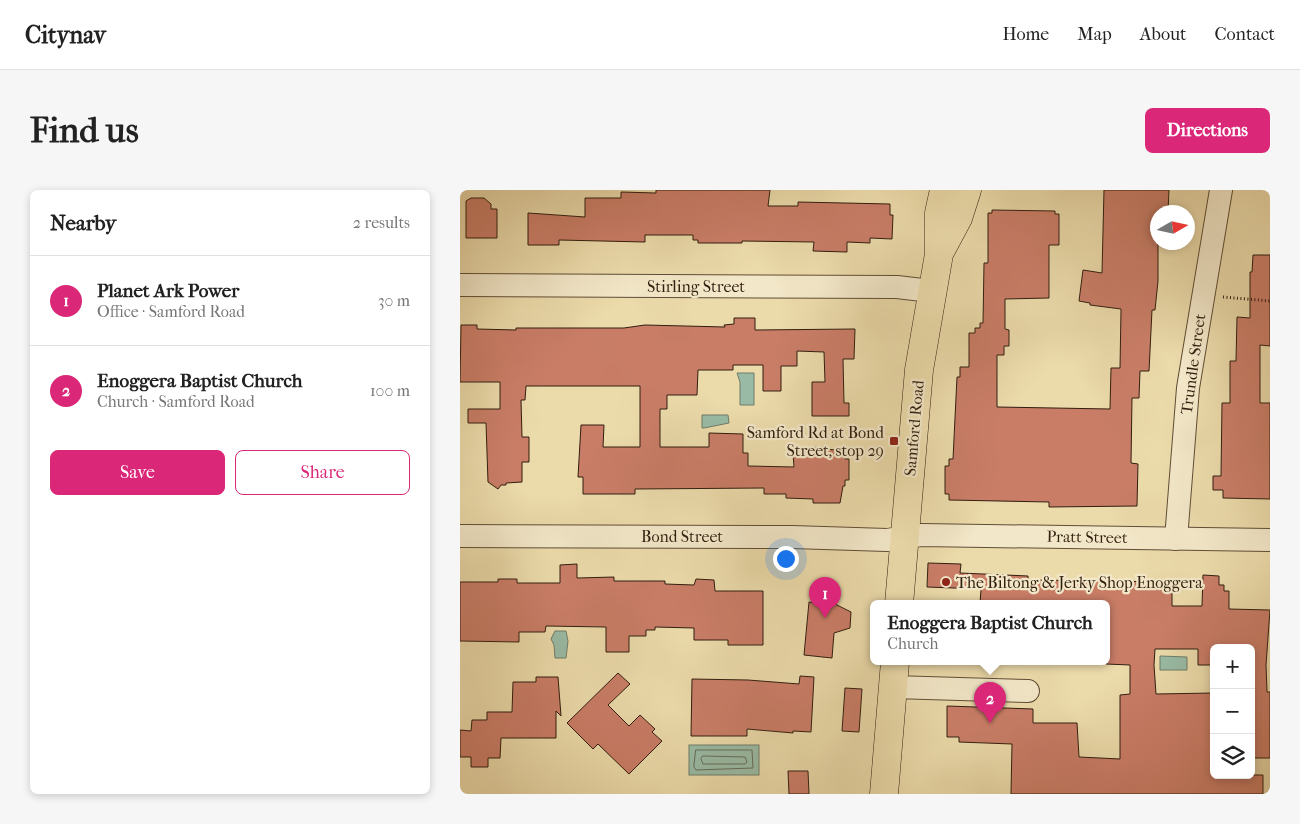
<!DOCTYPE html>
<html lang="en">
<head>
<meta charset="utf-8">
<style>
  body { margin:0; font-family:"IM FELL French Canon",serif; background:#f6f6f6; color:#222 }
  .controls { position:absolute; right:15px; bottom:15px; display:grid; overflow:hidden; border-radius:8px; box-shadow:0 2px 8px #0003 }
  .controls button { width:45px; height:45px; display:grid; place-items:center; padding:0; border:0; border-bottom:1px solid #e0e0e0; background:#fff; color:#222; font:25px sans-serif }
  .compass { position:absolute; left:690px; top:15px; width:45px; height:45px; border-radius:50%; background:#fff; box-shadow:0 2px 8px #0003; rotate:81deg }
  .you { position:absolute; left:325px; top:368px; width:18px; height:18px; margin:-12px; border:4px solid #fff; border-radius:50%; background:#1a73e8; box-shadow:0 0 0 8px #1a73e833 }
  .badge { display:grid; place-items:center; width:32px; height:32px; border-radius:50%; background:#db2777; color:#fff; font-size:16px; font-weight:700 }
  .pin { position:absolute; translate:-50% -41px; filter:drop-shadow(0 1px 2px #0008) }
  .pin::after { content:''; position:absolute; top:26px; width:18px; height:15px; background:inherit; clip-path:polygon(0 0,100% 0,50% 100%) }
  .popup { position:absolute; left:410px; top:410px; width:240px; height:65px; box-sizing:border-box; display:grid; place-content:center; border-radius:8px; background:#fff; filter:drop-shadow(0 1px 4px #0005); font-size:16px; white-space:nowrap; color:#767676 }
  .popup b { font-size:19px; color:#222 }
  .popup::after { content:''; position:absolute; left:50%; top:100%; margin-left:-10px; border:10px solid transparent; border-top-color:#fff }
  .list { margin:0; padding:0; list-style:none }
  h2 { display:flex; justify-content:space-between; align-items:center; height:65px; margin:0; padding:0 20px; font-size:21px }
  h2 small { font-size:16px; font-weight:400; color:#767676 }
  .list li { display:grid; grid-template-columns:32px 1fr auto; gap:15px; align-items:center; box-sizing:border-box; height:90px; padding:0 20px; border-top:1px solid #e0e0e0 }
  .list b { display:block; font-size:19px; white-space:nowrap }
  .list p { margin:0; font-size:16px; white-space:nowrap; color:#767676 }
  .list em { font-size:16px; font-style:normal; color:#767676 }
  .actions { display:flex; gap:10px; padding:15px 20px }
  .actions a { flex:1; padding:11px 0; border:1px solid #db2777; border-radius:8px; text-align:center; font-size:18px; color:#db2777 }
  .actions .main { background:#db2777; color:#fff }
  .icon { flex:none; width:28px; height:28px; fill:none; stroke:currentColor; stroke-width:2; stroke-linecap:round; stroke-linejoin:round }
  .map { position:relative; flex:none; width:810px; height:604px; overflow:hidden; border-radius:8px }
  header { display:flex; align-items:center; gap:30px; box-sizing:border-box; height:70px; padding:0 25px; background:#fff; border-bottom:1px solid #e0e0e0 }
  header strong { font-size:24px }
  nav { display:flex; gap:28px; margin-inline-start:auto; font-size:18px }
  .intro { display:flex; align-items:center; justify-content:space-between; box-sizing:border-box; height:120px; padding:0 30px }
  h1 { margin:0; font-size:35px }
  .button { padding:12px 22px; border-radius:8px; background:#db2777; color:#fff; font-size:18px; font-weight:700 }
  main { display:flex; gap:30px; padding:0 30px }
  aside { flex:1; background:#fff; border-radius:8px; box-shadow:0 2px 8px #0003 }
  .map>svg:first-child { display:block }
</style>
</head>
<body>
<header>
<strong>Citynav</strong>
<nav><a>Home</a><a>Map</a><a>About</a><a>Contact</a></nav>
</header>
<div class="intro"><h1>Find us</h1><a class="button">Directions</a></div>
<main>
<aside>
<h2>Nearby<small>2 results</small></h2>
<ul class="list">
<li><span class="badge">1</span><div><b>Planet Ark Power</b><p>Office · Samford Road</p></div><em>30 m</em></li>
<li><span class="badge">2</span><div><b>Enoggera Baptist Church</b><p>Church · Samford Road</p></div><em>100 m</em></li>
</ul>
<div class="actions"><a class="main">Save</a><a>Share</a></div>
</aside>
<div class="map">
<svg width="810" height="604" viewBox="0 0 810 604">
  <rect width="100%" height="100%" fill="#ebdaaa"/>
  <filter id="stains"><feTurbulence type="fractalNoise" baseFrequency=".004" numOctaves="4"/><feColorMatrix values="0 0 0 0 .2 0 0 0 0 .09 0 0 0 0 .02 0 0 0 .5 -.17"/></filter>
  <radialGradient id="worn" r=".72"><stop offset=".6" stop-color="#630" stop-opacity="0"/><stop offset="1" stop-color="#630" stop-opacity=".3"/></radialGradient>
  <g fill="#99bba5" stroke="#6f7c69">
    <path d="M277,183H294V215H280V192Z"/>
    <path d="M242,225H268L269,233L244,238H242Z"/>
    <path d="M95,441H106L108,451L106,468H95L94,455L91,449Z"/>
    <path d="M700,466L727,467V480H700Z"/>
    <rect x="229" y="555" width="70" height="30"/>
  </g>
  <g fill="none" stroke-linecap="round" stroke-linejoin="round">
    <g stroke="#656c5a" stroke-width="1">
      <path d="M236,560H292L293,578L236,580L234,577Z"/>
      <path d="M243,566L285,567L287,572L285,574H243L241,569Z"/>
    </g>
  </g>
  <g fill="#c97d67" stroke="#311e0f">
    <path d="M196,0H310L308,16H338V12L430,14V25H433L432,49L410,48V53L387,52V62L353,61L354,52L282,51V53H238V50H233V45H185V52L99,50V55H68V23L125,27V8H161V2L196,3Z"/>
    <path d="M644,0H709L708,22H698V91L695,120H692L689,181H680L679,208H672L671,273L678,274L677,316L589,317V312L489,310V304H485V276H489V269H493L497,187H500V177H509V143H515V138H520V133H523L524,73H528V23H532V20L595,21V24H599V55H589V108L545,109V139L549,140V156H544V165H537V217L650,219L651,178H660L661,119L630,115V113L619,111L623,80L642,83Z"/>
    <path d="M11,8H24L31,14V19H37V48H6V11Z"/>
    <path d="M793,65H810V156L800,155V213H810V309L763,308V300H753V286H761L762,213H770V171H776L777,127L790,128V82H792Z"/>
    <path d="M274,128H295V140L395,139L394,169H383L384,213H389V226H352V192H365L364,162L337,161V176H321V201H303V175H273V180H238L237,205H207V219H200V257H249V243L283,244V263H288V276L334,277L333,263H340V258L365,257L366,259L376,260L377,264H385V269H389V290H385V296H383L380,313H353V309L326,308V304H304V298L175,299V304H123V287H118L121,235H144L143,257H180V196H66L65,210H61L62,247H69V272H62V292L46,293V295H41L38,299L28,292L26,233H8V219H40V192H0L1,135H17V139L56,140V138H164L185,135L265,137L264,135L274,134Z"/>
    <path d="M468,373L501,374L500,383L568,386V390H573L712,392V416H742L743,385L759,386V395H764V401H769V419L810,420L806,475L807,502H810V568H791L793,458H754V475H738V459H695L694,475L696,504L754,503V585H803V604H551L552,554L499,552V547H487V516L573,519V533H617L619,567L660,569V505L670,504V475L646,474V414H520L521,399L467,397Z"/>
    <path d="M117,374V388L154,387V391H205V394L234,395L236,389L254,390L255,401H303V455H268V450H234V438L195,437V440H186V446H169V462H146V437L86,436L85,442H59V452L0,451V392H38V389H57V393H100V375Z"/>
    <path d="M349,412L375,414L391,422L390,438L374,443L372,468L344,465Z"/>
    <path d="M158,483L170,494L148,515L169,536L180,525L195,539L192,542L202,551L169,584L138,554L133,559L107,533Z"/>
    <path d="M340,486L354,487L351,542L333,541V543L287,539V546H231L232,489L288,490L339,494Z"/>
    <path d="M76,487H98L101,526L96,521V548H41L40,568H28V577H11V567H0V540L11,541L12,530H27V522H52L53,492H76Z"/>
    <path d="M385,498L402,499L399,542L382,541Z"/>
    <path d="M328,581H348L349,604H329Z"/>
  </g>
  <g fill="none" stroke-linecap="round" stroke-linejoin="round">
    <g stroke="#604d36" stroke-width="24">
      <g id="minor">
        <path d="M0,95L437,97L471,101"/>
        <path d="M0,346L332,347L427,350L461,345L810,350"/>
        <path d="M716,349L728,198L761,0"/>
        <path d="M433,497L568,501"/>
      </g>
    </g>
    <g stroke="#311e0f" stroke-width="29">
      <g id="major">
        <path d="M482,58L498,28L507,0"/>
        <path d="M439,414L459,180L479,64V23L484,0"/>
        <path d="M424,604L435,472"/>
      </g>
    </g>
    <path stroke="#311e0f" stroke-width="3" stroke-dasharray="1 2.5" stroke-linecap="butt" d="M763,107L810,111"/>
    <use href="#minor" stroke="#f2e7c8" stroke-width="22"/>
    <use href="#major" stroke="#ebdaaa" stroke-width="28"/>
  </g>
  <g fill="#8f2418" stroke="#f2e7c8" stroke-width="2">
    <rect x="429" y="246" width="10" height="10" rx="2.5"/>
    <circle cx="486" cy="392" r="5"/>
  </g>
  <g text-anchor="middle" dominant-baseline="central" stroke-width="4.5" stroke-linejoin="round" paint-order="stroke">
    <g font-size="16" fill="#311e0f" stroke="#f2e7c8">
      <text x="236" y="96">Stirling Street</text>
      <text transform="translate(733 174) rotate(-82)">Trundle Street</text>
      <text transform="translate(454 238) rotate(-85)">Samford Road</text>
      <text x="222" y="346">Bond Street</text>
      <text transform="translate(627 347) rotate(1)">Pratt Street</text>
    </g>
    <g font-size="16" fill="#311e0f" stroke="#f2e7c8" text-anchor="end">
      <text x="424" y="242">Samford Rd at Bond<tspan x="424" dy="18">Street, stop 29</tspan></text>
      <text x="496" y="392" text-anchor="start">The Biltong &amp; Jerky Shop Enoggera</text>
    </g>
  </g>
  <rect width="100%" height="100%" filter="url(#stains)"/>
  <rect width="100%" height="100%" fill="url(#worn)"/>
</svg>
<div class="controls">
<button>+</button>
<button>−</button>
<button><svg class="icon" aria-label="layers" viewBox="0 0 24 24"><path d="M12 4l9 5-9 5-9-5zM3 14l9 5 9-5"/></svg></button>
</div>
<svg class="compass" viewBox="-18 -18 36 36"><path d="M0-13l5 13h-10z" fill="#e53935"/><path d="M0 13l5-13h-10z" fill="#767676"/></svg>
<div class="you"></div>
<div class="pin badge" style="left:365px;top:428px">1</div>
<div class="pin badge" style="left:530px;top:533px">2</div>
<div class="popup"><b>Enoggera Baptist Church</b>Church</div>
</div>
</main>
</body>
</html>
